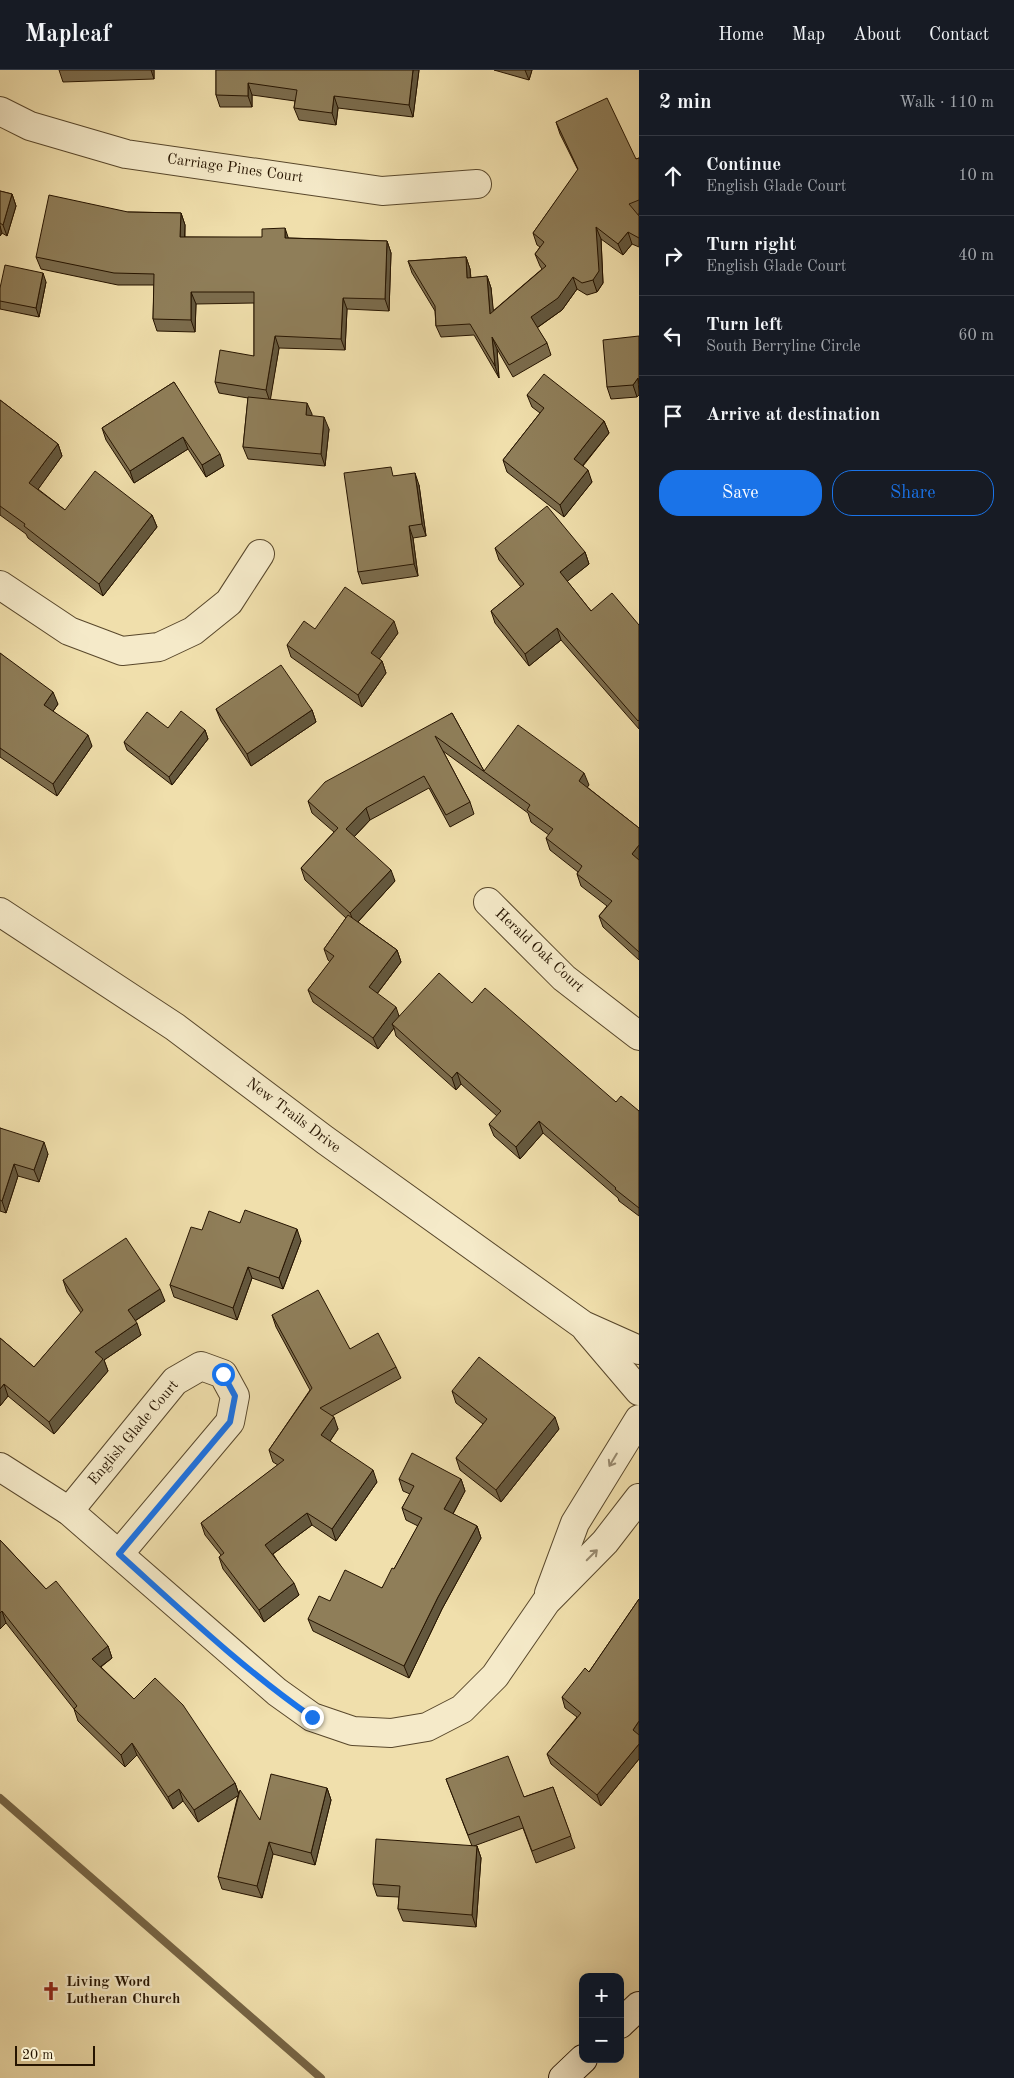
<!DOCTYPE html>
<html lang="en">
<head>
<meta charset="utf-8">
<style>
  body { margin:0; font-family:"Old Standard TT",serif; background:#20242c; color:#f1f3f6 }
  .controls { position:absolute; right:15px; bottom:15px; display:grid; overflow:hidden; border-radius:10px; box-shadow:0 5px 20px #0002 }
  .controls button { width:45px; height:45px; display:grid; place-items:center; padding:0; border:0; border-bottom:1px solid #363941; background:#171b24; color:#f1f3f6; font:25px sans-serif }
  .scale { position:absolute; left:15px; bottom:12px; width:80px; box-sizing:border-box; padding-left:5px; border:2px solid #261400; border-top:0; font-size:14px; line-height:18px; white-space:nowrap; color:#261400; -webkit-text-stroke:4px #f5eac9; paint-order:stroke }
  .stop { position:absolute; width:15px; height:15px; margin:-11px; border:4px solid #1a73e8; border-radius:50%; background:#fff }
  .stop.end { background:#1a73e8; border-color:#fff; box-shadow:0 1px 5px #0008 }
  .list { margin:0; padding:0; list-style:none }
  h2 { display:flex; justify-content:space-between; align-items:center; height:65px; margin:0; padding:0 20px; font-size:21px }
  h2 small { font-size:16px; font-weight:400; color:#9ea1a6 }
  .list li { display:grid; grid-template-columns:32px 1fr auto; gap:15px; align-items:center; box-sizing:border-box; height:80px; padding:0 20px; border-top:1px solid #363941 }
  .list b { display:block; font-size:19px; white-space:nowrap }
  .list p { margin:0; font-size:16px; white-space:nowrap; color:#9ea1a6 }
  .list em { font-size:16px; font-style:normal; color:#9ea1a6 }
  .actions { display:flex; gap:10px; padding:15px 20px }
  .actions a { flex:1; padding:11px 0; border:1px solid #1a73e8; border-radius:20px; text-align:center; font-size:18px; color:#1a73e8 }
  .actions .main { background:#1a73e8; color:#fff }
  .icon { flex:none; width:28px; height:28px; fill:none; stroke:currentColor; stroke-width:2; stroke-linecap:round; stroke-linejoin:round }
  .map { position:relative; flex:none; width:639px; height:2008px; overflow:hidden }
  header { display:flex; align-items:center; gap:30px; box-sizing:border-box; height:70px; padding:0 25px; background:#171b24; border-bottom:1px solid #363941 }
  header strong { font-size:24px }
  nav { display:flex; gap:28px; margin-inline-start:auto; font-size:18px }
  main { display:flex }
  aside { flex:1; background:#171b24 }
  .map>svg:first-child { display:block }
</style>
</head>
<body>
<header>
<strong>Mapleaf</strong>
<nav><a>Home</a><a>Map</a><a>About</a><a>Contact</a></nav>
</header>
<main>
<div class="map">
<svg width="639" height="2008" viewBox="0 0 639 2008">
  <rect width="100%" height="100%" fill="#f0dfac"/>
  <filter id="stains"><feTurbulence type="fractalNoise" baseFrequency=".004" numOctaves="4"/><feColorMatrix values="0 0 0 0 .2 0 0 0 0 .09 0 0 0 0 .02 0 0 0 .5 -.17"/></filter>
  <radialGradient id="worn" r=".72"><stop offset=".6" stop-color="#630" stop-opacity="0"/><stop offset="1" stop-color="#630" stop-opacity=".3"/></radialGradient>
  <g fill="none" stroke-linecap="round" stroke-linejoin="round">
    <path stroke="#766444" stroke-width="8" d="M0,1728L321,2008"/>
    <g stroke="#58472b" stroke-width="30">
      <g id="minor">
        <path d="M0,41L30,56L126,84L382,121L477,114"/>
        <path d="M0,515L69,561L122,581L159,577L193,561L229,532L260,484"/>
        <path d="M488,832L564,908L639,966"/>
        <path d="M0,1397L69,1441L277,1622L312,1647L353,1661L391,1663L427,1657L462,1639L495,1606L546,1532L605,1472L639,1428"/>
        <path d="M69,1441L175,1311L201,1296L223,1304L235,1326L230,1352L119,1484"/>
        <path d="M549,1523L575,1453L639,1349"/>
      </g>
    </g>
    <g stroke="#58472b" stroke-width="30">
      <g id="tertiary">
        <path d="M0,842L175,957L325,1070L583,1255L639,1280"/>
        <path d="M587,1260L639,1321"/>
      </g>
    </g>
    <g stroke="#261400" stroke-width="30">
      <g id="secondary">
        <path d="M620,1954L639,1936"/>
        <path d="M563,2008L583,1989"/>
      </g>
    </g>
    <use href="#minor" stroke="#f5eac9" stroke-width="28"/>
    <use href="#tertiary" stroke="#f5eac9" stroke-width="28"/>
    <use href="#secondary" stroke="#f5eac9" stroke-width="28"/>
  </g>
  <g fill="#7b6c4d" stroke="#261400">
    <path d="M59,0H154V9L63,12Z"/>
    <path d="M216,0H419L413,47L338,38L336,55L299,50L294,38L295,31L252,25V37H220L216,25Z"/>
    <path d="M494,0H532L529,10Z"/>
    <path d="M556,52L636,89L639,88V144H638L639,146V177L632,174L623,185L601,169L603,213L597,222L587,225L577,219L562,240L537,258L547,273L551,285L513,307L497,279L499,308L474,265L441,267L436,256L435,241L412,203L408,191L466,187L470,199L471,208L487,206L491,218L493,241L542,199L540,196L535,184L540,177L537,175L533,163L578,100L560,64Z"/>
    <path d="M0,121L12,124L16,136L7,166L2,163L0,166Z"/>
    <path d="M128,142L181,143L185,155V167L289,168L387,171L391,183L389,241L347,239L345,280L279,278L270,329L312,344L311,346L329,359L325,396L248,389L243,377L248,328L219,323L215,312L254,286V233L196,234L195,262L157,261L153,249L154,215H118L41,199L36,187Z"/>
    <path d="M46,212L39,247L0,239V218Z"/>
    <path d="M639,266L637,327L611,329L607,317Z"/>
    <path d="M174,312L224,396L206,407L188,379L134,413L106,370L102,358Z"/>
    <path d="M527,325L604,351L609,363L583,396L592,412L564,447L507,402L503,390L540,343L532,337Z"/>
    <path d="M0,330L58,374L62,386L38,419L65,440L152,445L157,457L103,526L28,468L26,464L0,445Z"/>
    <path d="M394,406L419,415L426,466L413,468L418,506L362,514L358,502Z"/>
    <path d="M495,478L585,482L589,494L567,511L591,541L639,555V659L561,570L529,596L495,553L491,541L521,517L499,490Z"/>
    <path d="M315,559L398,563L379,589L382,591L386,603L362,637L291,587L287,575Z"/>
    <path d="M0,583L58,634L53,641L92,676L57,726L0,687Z"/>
    <path d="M216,639L312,640L316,652L251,696L221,651Z"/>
    <path d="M452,643L484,701L589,715L587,717L639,758V890L603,857L599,846L607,836L581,816L577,804L578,802L550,780L546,768L549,765L531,752L528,743L443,681L470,732L474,744L450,757L429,718L370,750L354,767L395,811L358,852L397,880L401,892L377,924L399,946L472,933L616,1032L639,1041V1146L619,1131L618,1128L543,1063L520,1089L494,1066L489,1054L497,1046L461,1014L456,1020L396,966L394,958L378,979L313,932L308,920L330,892L328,890L324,879L346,848L305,810L301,798L334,762L312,743L308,731Z"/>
    <path d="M168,658L205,660L208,669L172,715L127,680L124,672Z"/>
    <path d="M0,1058L48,1084L39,1112L18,1106L6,1143L0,1141Z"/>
    <path d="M240,1153L301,1171L283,1219L252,1208L237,1250L174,1227L170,1215L202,1160Z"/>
    <path d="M63,1210L165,1231L135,1251L141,1265L104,1290L108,1301L54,1364L8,1326L0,1336V1268L34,1297L81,1243L67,1222Z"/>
    <path d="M272,1245L350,1279L396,1297L401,1308L332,1346L338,1359L330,1371L377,1412L336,1471L312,1455L273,1484L299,1525L264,1552L223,1499L219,1487L221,1485L205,1465L201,1453L278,1395L273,1392L269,1380L310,1320L276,1257Z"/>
    <path d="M452,1321L559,1359L501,1432L460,1400L456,1388L483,1354L456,1333Z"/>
    <path d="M399,1409H461L465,1421L453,1444L477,1456L481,1468L442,1539L409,1608L313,1561L308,1549L330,1531L382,1518L394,1499L418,1456L406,1450L402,1438L410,1424L403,1421Z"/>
    <path d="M0,1470L46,1519L108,1576L112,1588L101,1597L134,1629L235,1713L239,1724L260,1750L327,1718L331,1730L315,1795L273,1784L262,1828L222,1819L218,1807L238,1725L198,1752L183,1731L173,1739L137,1685L125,1697L78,1651L74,1639L6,1553L0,1559Z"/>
    <path d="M639,1529V1689L601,1736L551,1694L547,1684L577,1647L565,1638L562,1627L589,1602Z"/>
    <path d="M446,1709L524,1727L553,1717L575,1778L536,1793L523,1758L474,1776H477L481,1788L476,1857L403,1851L398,1839L399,1827L377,1826L373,1814L472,1776Z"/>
  </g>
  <g fill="#64583e" stroke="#261400">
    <path d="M151,0H154V9Z"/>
    <path d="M413,0H419L413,47L409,35Z"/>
    <path d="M525,0H532L529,10Z"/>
    <path d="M248,13L252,25V37L248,26Z"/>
    <path d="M334,26L338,38L336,55L332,43Z"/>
    <path d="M12,124L16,136L7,166L3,155Z"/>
    <path d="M181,143L185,155L184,179L180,167Z"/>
    <path d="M0,156L2,163L0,166Z"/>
    <path d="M596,157L601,169L603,213L597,222L593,210Z"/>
    <path d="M285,158L289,170L285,168Z"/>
    <path d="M628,162L632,174L623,185L618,174Z"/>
    <path d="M387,171L391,183L389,241L385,229Z"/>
    <path d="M466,187L470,199L471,220L467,208Z"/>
    <path d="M43,203L46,212L39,247L36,238Z"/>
    <path d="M487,206L491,218L495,256L490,244Z"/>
    <path d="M573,207L577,219L562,240L535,259L531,247Z"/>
    <path d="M191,222L196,234L195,262L191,250Z"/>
    <path d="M343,228L347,239L345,280L341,269Z"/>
    <path d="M275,266L279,278L270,332L266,320Z"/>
    <path d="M492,267L497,279L499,308L495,296Z"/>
    <path d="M638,308L639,325L637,327L633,315Z"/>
    <path d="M307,333L312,344L311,357L306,345Z"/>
    <path d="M324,347L329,359L325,396L321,384Z"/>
    <path d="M604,351L609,363L578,401L574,389Z"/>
    <path d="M183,367L188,379L134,413L130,401Z"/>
    <path d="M58,374L62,386L34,425L29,413Z"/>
    <path d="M220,384L224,396L206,407L202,395Z"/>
    <path d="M588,400L592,412L564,447L560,435Z"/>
    <path d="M415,403L419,415L426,466L422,454Z"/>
    <path d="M152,445L157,457L103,526L99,514Z"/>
    <path d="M409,456L413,468L418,506L414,494Z"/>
    <path d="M585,482L589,494L564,514L560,502Z"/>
    <path d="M394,551L398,563L375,595L371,583Z"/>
    <path d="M557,558L561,570L529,596L525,584Z"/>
    <path d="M382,591L386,603L362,637L358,625Z"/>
    <path d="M53,622L58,634L49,647L44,635Z"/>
    <path d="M312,640L316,652L251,696L247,684Z"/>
    <path d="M205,660L208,669L172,715L169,707Z"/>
    <path d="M88,665L92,676L57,726L53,714Z"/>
    <path d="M584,703L589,715L583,723L579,711Z"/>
    <path d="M366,738L370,750L350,771L346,759Z"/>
    <path d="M639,775V792L632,784Z"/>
    <path d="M391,800L395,811L355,855L350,843Z"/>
    <path d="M397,880L401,892L373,929L369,917Z"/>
    <path d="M396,937L400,949L392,954L394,958L378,979L373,968Z"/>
    <path d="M457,1002L461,1014L456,1020L452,1008Z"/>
    <path d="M539,1051L543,1063L520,1089L516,1077Z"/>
    <path d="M44,1072L48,1084L39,1112L34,1100Z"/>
    <path d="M14,1094L18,1106L6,1143L2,1131Z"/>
    <path d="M297,1159L301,1171L283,1219L279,1208Z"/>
    <path d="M248,1197L252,1208L237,1250L233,1238Z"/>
    <path d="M160,1219L165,1231L133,1252L128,1240Z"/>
    <path d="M137,1253L141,1265L104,1290L108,1301L54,1364L49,1352L95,1282Z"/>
    <path d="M4,1314L8,1326L0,1336V1319Z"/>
    <path d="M334,1347L338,1359L326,1377L321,1365Z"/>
    <path d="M555,1347L559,1359L501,1432L496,1420Z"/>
    <path d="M373,1400L377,1412L336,1471L332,1459Z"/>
    <path d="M461,1409L465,1421L449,1451L444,1439Z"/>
    <path d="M307,1443L312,1455L270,1486L265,1475Z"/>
    <path d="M477,1456L481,1468L442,1539L409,1608L404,1596L438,1527Z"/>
    <path d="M294,1513L299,1525L264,1552L259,1540Z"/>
    <path d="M2,1541L6,1553L0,1559V1543Z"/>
    <path d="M108,1576L112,1588L96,1600L92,1589Z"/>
    <path d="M639,1651V1667L633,1660Z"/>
    <path d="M132,1673L137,1685L125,1697L121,1685Z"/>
    <path d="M639,1674V1689L601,1736L597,1725Z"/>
    <path d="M235,1713L239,1725L198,1752L194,1740Z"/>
    <path d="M327,1718L331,1730L315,1795L311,1783Z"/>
    <path d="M179,1719L183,1731L173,1739L168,1727Z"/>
    <path d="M269,1772L273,1784L262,1828L257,1816Z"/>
    <path d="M477,1776L481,1788L476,1857L472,1845Z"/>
  </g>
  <g fill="#8f7e59" stroke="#261400">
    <path d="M216,0H413L409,35L334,26L332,43L294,38L297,20L248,13V26L216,25Z"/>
    <path d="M607,28L636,89L639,88V130L629,134L639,146V168L628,162L618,174L596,157L599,201L593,210L582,213L573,207L558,228L531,247L547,273L509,295L492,267L495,296L470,254L436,256L435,236L408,191L466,187L467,208L487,206L490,244L546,196L535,184L544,172L533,163L578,99L556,52Z"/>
    <path d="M0,121L12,124L3,155L0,153Z"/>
    <path d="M49,125L128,142L181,143L180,167H262V159L285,158V168L387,171L385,229L343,228L341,269L275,266L266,320L215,312L220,280L254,286V222H191V250L153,249L154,204L114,203L36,187Z"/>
    <path d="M5,195L43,203L36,238L0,231V218Z"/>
    <path d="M639,266V314L638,308L633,315L607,317L603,270Z"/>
    <path d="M544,304L604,351L574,389L588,400L560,435L503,390L544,338L527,325Z"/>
    <path d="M174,312L220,384L202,395L183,367L130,401L102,358Z"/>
    <path d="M248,327L307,333L306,345L324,347L321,384L243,377Z"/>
    <path d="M0,330L58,374L29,413L65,440L95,401L152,445L99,514L24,456L25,454L0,436Z"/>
    <path d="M391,397L393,406L415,403L422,454L409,456L414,494L358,502L344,403Z"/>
    <path d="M547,436L585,482L560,502L591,541L612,523L639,555V650L638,651L557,558L525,584L491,541L524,514L495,478Z"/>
    <path d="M345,517L394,551L371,583L382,591L358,625L287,575L304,551L315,559Z"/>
    <path d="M0,583L53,622L44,635L88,665L53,714L0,678Z"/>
    <path d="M281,595L312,640L247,684L216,639Z"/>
    <path d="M181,641L205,660L169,707L124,672L147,642L168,658Z"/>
    <path d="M452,643L484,701L518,655L584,703L579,711L639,758V775L632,784L639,790V882L599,846L612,831L577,804L582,796L546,768L553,759L527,740L530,735L435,666L470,732L446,745L424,706L366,738L346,759L391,800L350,843L301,798L338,758L308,731L325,712Z"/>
    <path d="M348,845L397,880L369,917L396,937L373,968L308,920L334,886L324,879Z"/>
    <path d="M439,903L472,933L485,918L616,1032L621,1026L639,1041V1138L615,1119L616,1118L539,1051L516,1077L489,1054L501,1041L457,1002L452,1008L392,954Z"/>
    <path d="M0,1058L44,1072L34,1100L14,1094L2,1131L0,1130Z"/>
    <path d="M245,1140L297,1159L279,1208L248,1197L233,1238L170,1215L191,1157L202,1160L209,1141L240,1153Z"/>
    <path d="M126,1168L160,1219L128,1240L137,1253L95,1282L103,1289L49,1352L4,1314L0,1319V1268L34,1297L83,1240L63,1210Z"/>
    <path d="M318,1220L350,1279L378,1263L396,1297L320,1338L334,1347L321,1365L373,1400L332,1459L307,1443L265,1475L294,1513L259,1540L219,1487L224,1483L201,1453L284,1390L269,1380L312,1318L272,1245Z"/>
    <path d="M479,1287L555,1347L496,1420L456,1388L487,1349L452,1321Z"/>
    <path d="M412,1383L461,1409L444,1439L477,1456L438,1527L404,1596L308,1549L319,1526L330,1531L345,1500L382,1518L392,1498L394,1499L422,1448L402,1438L414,1416L399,1409Z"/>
    <path d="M0,1470L46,1519L56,1511L108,1576L92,1589L134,1629L155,1608L183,1635L235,1713L194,1740L179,1719L168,1727L132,1673L121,1685L74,1639L77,1636L2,1541L0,1543Z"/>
    <path d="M639,1529V1651L633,1660L639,1665V1674L597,1725L547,1684L581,1643L562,1627L585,1598L589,1602Z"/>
    <path d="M508,1686L524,1727L553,1717L571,1766L532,1781L519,1746L468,1765L446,1709Z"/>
    <path d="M271,1704L327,1718L311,1783L269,1772L257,1816L218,1807L240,1720L260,1750Z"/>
    <path d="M376,1769L477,1776L472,1845L398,1839L400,1816L373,1814Z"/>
  </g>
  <defs><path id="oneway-shaft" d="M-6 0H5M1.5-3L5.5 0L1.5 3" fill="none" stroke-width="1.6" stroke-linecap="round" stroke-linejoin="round" transform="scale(1.25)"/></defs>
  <g stroke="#988a6f">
    <use href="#oneway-shaft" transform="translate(613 1390) rotate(121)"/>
    <use href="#oneway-shaft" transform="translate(592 1485) rotate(-45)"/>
  </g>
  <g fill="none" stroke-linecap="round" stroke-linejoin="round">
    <path stroke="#1a73e8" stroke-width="6" d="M223,1304L235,1326L230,1352L119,1484C181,1540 243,1599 312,1647"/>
  </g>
  <defs>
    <g id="church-bare" transform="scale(1.5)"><path d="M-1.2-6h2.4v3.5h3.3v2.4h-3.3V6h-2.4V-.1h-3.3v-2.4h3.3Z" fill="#8f2418" stroke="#f5eac9" stroke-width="2.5" paint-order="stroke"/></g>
  </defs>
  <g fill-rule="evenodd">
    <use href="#church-bare" x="51" y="1921"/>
  </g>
  <g text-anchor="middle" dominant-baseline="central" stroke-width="4.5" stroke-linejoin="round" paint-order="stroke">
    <g font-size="15" fill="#261400" stroke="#f5eac9">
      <text transform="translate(235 99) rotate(8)">Carriage Pines Court</text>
      <text transform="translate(539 881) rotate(43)">Herald Oak Court</text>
      <text transform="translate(293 1046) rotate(37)">New Trails Drive</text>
      <text transform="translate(134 1363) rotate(-50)">English Glade Court</text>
    </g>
    <g font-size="15" font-weight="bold" fill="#261400" stroke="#f5eac9" text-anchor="start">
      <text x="66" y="1912">Living Word<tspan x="66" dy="17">Lutheran Church</tspan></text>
    </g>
  </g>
  <rect width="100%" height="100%" filter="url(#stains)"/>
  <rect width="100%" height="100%" fill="url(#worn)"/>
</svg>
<div class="controls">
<button>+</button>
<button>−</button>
</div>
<div class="scale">20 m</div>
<div class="stop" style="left:223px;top:1304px"></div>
<div class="stop end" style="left:312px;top:1647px"></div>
</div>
<aside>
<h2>2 min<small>Walk · 110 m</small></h2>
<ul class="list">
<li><svg class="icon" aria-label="ahead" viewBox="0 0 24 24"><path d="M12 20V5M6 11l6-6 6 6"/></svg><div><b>Continue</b><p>English Glade Court</p></div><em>10 m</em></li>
<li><svg class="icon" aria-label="right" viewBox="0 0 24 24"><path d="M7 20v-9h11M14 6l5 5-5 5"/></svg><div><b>Turn right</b><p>English Glade Court</p></div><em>40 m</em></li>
<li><svg class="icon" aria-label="left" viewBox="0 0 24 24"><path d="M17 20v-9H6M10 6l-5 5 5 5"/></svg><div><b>Turn left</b><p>South Berryline Circle</p></div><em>60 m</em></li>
<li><svg class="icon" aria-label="arrive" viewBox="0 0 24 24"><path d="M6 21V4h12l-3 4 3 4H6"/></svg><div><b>Arrive at destination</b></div></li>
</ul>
<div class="actions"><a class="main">Save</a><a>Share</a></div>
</aside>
</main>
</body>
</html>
